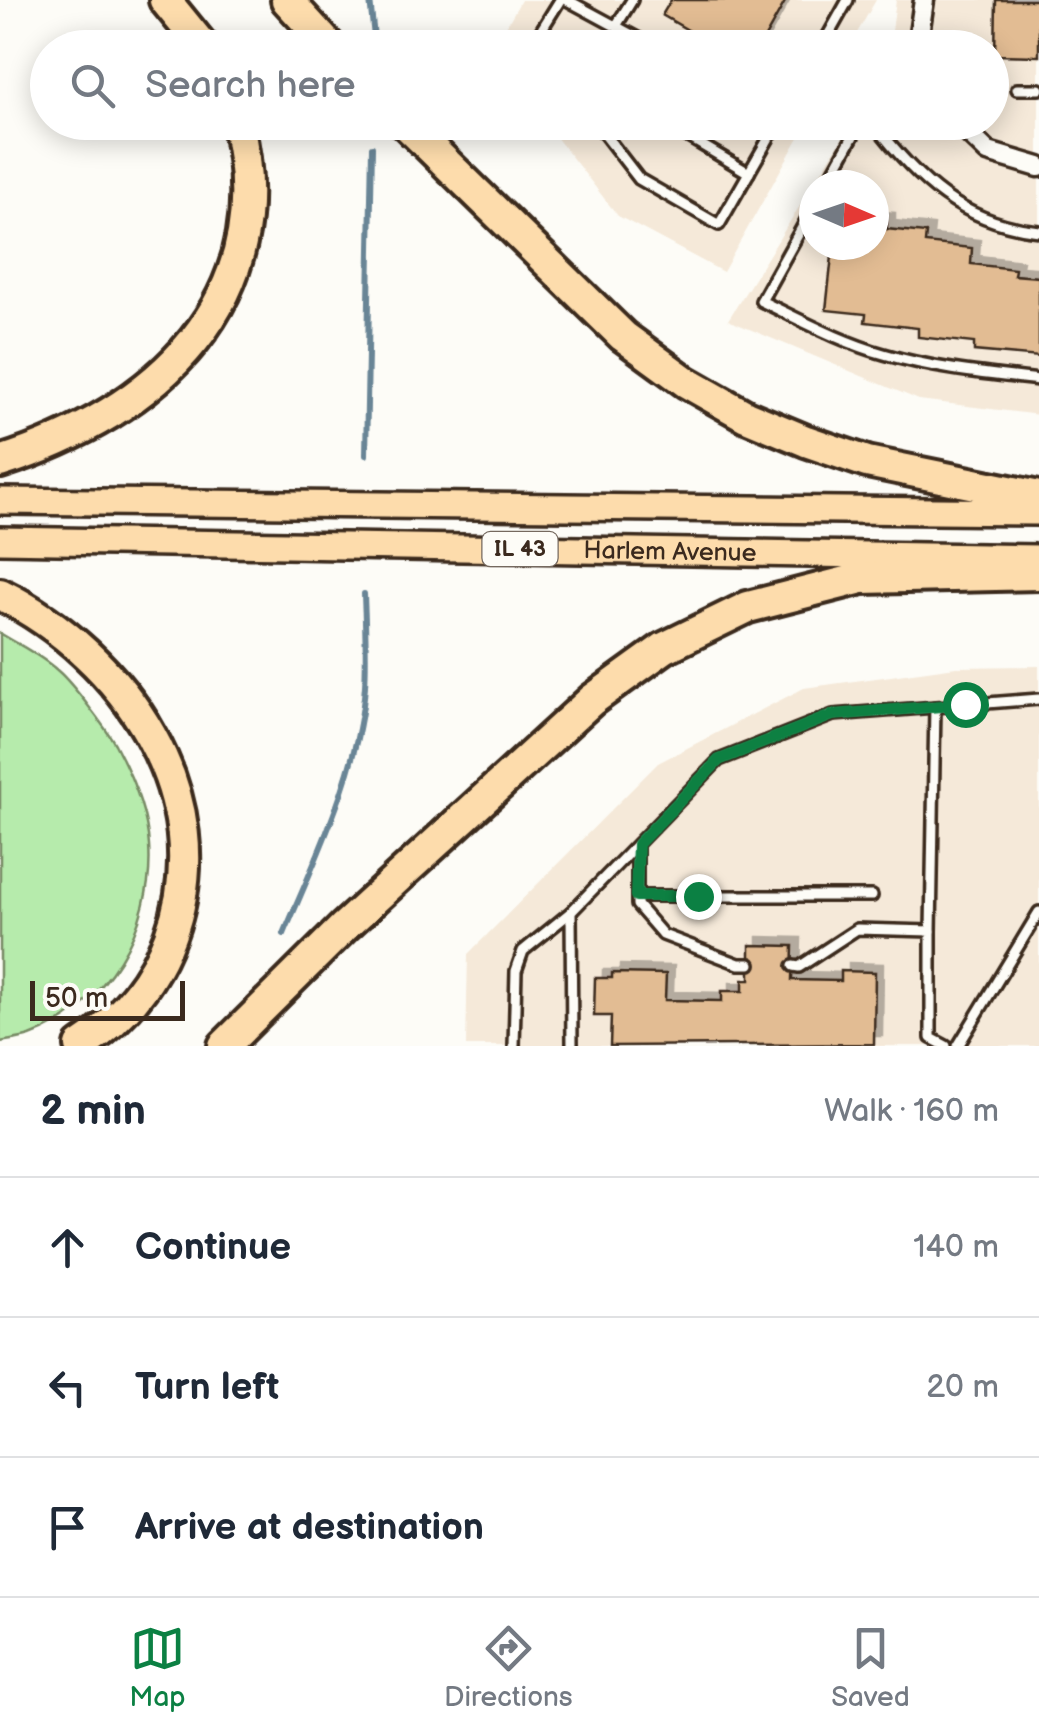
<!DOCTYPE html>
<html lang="en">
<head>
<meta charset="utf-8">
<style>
  body { margin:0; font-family:"Balsamiq Sans",sans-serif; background:#f2f2f3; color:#1f2937 }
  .compass { position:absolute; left:799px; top:170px; width:90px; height:90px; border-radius:50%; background:#fff; box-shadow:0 5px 25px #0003; rotate:92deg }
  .scale { position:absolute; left:30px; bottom:25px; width:155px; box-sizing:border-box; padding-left:10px; border:5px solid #3b2a1e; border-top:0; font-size:28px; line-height:35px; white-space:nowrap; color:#3b2a1e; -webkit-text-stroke:8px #fdfcf7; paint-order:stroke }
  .stop { position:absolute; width:30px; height:30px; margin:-22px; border:8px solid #0b8043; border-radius:50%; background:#fff }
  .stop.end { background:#0b8043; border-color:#fff; box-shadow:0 2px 10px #0008 }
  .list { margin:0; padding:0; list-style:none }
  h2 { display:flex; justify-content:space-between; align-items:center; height:130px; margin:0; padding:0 40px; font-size:42px }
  h2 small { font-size:32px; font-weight:400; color:#747a83 }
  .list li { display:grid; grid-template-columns:65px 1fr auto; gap:30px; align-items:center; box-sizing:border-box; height:140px; padding:0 40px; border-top:2px solid #e0e1e3 }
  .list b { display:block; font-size:38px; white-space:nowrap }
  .list em { font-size:32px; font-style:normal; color:#747a83 }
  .icon { flex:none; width:55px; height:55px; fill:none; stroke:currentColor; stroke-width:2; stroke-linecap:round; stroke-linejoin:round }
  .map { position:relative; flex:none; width:1039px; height:1046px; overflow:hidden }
  .search { position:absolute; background:#fff; box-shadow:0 5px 25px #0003; left:30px; right:30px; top:30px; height:110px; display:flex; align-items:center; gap:25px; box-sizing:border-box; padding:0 35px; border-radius:55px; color:#747a83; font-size:38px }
  .sheet { height:550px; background:#fff }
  nav { display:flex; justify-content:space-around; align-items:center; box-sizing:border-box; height:140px; border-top:2px solid #e0e1e3; background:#fff; font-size:28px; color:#747a83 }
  nav a { display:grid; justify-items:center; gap:5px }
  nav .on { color:#0b8043 }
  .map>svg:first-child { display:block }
</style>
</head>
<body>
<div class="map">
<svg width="1039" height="1046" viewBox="0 0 1039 1046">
  <defs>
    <filter id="shadow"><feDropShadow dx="8" dy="-8" stdDeviation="0" flood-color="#0004"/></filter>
  </defs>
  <rect width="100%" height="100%" fill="#fdfcf7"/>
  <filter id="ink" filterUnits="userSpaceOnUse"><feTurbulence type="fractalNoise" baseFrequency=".01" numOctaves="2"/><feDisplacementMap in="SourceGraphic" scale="20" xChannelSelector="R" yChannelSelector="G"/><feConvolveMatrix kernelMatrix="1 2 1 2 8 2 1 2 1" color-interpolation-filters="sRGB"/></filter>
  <g filter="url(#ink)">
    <g fill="#f5e9d9" fill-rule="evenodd">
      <path d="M521,0H876L849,47L494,48Z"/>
      <path d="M896,0H1039V415L919,400L728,320L852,123L992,122V48L890,47ZM814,185H874V245H814Z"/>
      <path d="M545,123H807L723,272L618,216Z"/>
      <path d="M1039,666V1046H466L468,954L658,763L804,688L956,667Z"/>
    </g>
    <path fill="#b6ebac" stroke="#788a65" stroke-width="2.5" d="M0,633C19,645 42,656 58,671C73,684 105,727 115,744C131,774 147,812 149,846C155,925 105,1009 30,1036C21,1039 10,1040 0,1042Z"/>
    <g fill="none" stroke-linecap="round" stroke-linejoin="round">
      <g stroke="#698596" stroke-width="6">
        <path d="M370,0L374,37"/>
        <path d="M366,455L372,147"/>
        <path d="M284,934C316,858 359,770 365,686C367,656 365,624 364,594"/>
      </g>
    </g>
    <g fill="#e2bc93" stroke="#3b2a1e" stroke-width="2.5" filter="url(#shadow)">
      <path d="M671,0H786L759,48H719L662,15Z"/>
      <path d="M996,0H1039V56L995,55Z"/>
      <path d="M874,220L887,221V229L926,233L925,243L972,248L971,264L1015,269L1014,275L1039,277V357L974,351V343L918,337V328L865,322L866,314L826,310L832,256L848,258L849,245H874Z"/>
      <path d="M750,945L793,946L792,980L841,981V971L875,972L874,1044L610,1046L611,1016H594L595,978H612V973L666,974L665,1000L722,1001V991H743V980H750Z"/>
    </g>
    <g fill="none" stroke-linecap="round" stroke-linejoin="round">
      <g stroke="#3b2a1e" stroke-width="16">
        <g id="service">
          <path d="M567,0L656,48"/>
          <path d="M616,26L632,0"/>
          <path d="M538,48L534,42L560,0"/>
          <path d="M821,48L848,0"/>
          <path d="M1017,89H1039"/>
          <path d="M595,122L639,179L719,225L778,122"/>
          <path d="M663,122L749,173"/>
          <path d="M873,122C918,181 962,223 1039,231"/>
          <path d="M826,185L861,122"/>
          <path d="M814,206L761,301C801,320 841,342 884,354C934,369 987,374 1039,380"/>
          <path d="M637,845V905L663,935L739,964H750"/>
          <path d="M637,896H872"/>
          <path d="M931,931L935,707"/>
          <path d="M793,966L799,967L857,929L931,931V1038L946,1046"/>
          <path d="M514,1046L516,971L523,951L571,912"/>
          <path d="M572,1046L571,912L719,760L833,715L1039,699"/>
          <path d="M958,1046L1039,912"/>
        </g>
      </g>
      <g stroke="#3b2a1e" stroke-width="25">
        <g id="minor">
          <path d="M917,48L924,0"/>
          <path d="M957,122L988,152L1039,167"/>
        </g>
      </g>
      <g stroke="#3b2a1e" stroke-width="32">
        <g id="primary">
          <path d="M0,501L1039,512"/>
          <path id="s1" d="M0,540L1039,558"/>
        </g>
      </g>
      <g stroke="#3b2a1e" stroke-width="38">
        <g id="motorway">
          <path d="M165,0L204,48"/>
          <path d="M287,0L331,48"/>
          <path d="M404,122L623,336L686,382L746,416L806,441L867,462L1039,497"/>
          <path d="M0,462C156,413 282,300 237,122"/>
          <path d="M0,594C123,655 222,796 170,936C153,982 122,1019 81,1046"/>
          <path d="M224,1046L345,926L592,700L664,648L748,607L862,578L1039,574"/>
        </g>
      </g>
      <use href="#service" stroke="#fdfcf7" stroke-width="9"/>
      <use href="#minor" stroke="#fdfcf7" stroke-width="18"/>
      <use href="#primary" stroke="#fddcac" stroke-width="25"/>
      <use href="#motorway" stroke="#fddcac" stroke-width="30"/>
    </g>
  </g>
  <g fill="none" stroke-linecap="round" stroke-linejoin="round" filter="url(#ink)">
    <path stroke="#0b8043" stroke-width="12" d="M698,896H636L638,844L719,760L833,715L965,704"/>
  </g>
  <g text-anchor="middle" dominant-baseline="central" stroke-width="9" stroke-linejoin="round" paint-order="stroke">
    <rect fill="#fdfcf7" stroke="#75695f" stroke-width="2.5" x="482.5" y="532" width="75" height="34" rx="8"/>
    <g font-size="22" font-weight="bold" fill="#3b2a1e">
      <text x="520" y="549">IL 43</text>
    </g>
    <g font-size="25" fill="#3b2a1e" stroke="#fdfcf7">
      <text stroke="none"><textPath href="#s1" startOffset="670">Harlem Avenue</textPath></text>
    </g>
  </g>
</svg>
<svg class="compass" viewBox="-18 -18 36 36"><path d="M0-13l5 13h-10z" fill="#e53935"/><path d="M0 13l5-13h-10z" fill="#747a83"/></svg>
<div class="scale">50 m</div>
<div class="stop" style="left:965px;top:704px"></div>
<div class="stop end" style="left:698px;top:896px"></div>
<div class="search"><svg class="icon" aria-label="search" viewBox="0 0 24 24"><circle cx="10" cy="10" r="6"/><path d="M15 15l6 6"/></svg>Search here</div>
</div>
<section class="sheet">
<h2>2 min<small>Walk · 160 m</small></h2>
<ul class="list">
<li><svg class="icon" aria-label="ahead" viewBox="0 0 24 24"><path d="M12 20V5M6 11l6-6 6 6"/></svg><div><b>Continue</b></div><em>140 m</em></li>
<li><svg class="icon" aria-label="left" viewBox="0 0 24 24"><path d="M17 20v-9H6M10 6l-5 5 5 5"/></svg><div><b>Turn left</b></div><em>20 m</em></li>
<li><svg class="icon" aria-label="arrive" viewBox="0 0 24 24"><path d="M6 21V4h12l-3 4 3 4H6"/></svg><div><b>Arrive at destination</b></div></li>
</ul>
</section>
<nav>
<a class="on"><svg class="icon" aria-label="map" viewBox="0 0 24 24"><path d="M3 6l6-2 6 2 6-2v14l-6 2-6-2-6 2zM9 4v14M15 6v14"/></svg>Map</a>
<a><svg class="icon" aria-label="directions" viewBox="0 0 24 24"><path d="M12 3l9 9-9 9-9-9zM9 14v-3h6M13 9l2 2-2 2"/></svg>Directions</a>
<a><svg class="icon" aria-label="saved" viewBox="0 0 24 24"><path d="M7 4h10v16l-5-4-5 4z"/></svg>Saved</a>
</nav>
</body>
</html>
